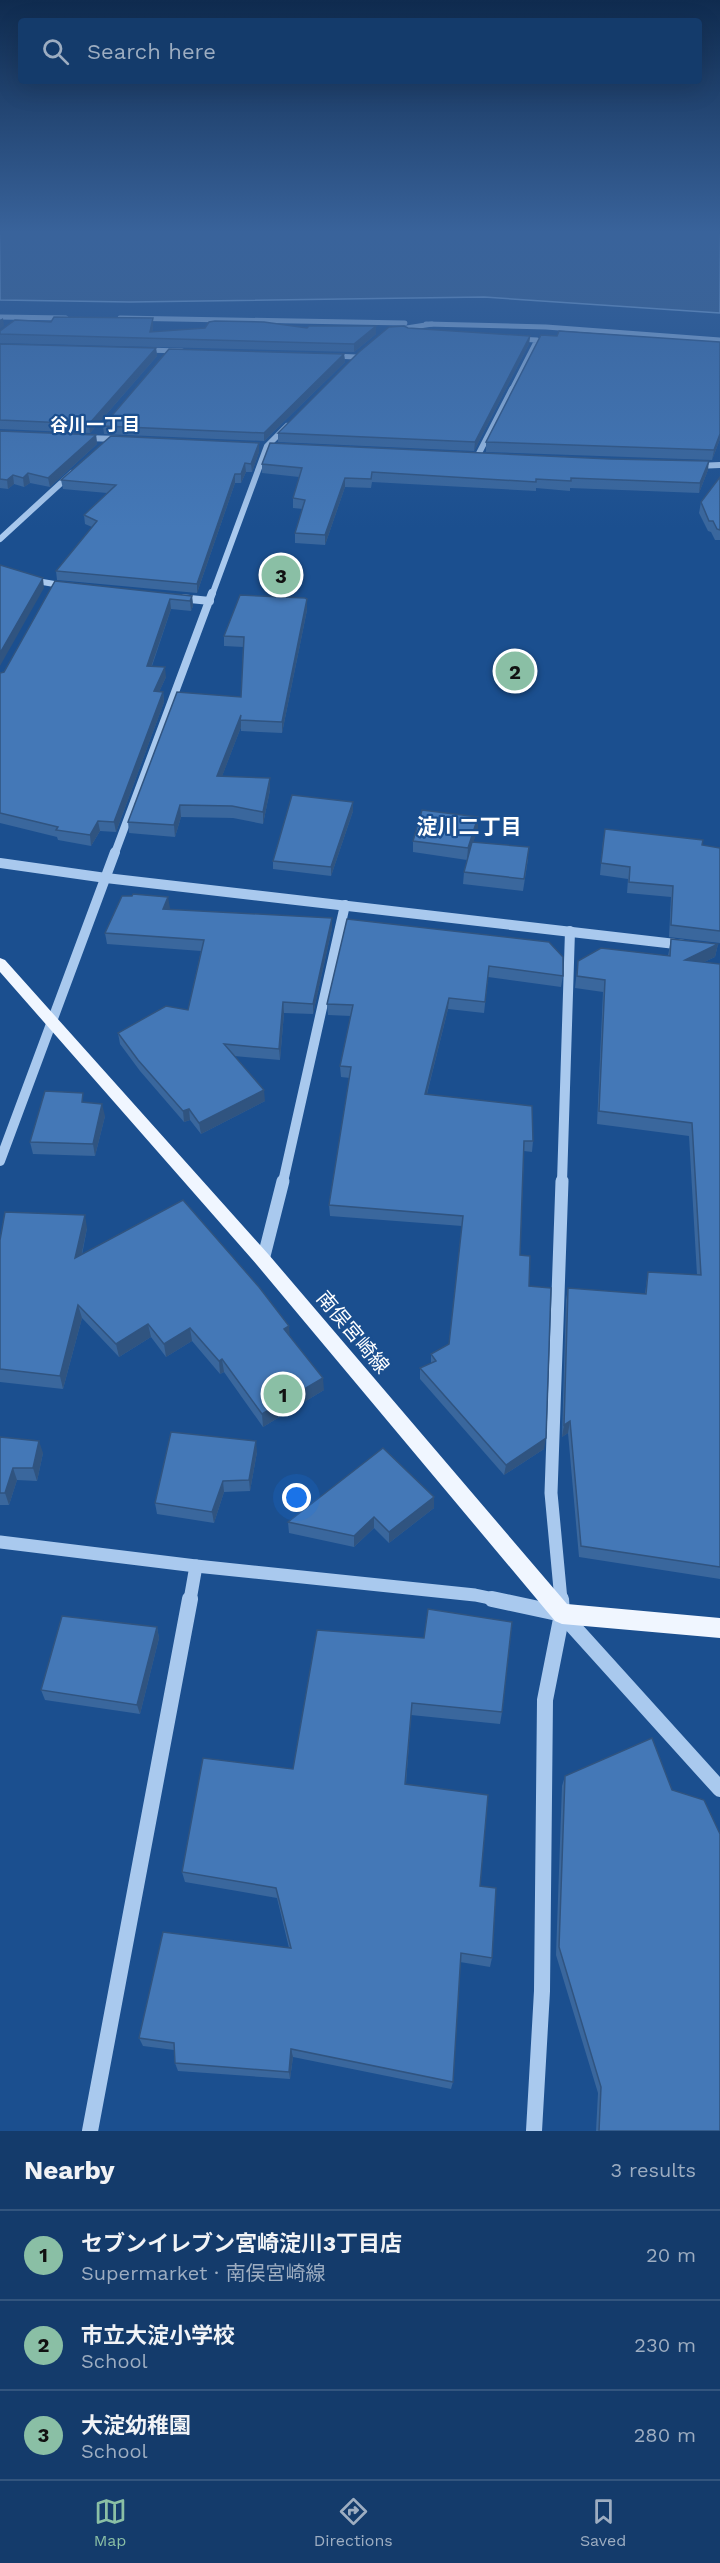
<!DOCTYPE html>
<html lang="en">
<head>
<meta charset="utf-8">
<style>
  body { margin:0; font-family:"Work Sans","Noto Sans JP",sans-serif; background:#214673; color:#f1f3f6 }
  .you { position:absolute; left:297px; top:1498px; width:21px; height:21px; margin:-15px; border:4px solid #fff; border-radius:50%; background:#1a73e8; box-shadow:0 0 0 9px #1a73e833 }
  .badge { display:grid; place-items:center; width:39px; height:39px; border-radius:50%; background:#8abfa5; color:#111; font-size:20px; font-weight:700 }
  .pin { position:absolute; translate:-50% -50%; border:3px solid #fff; box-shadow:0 2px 6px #0006 }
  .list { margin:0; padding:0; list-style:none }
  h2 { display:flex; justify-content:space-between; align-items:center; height:78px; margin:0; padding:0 24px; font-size:26px }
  h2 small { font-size:20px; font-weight:400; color:#9dadc1 }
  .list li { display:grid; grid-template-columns:39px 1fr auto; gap:18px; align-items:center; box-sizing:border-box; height:90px; padding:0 24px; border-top:2px solid #33557e }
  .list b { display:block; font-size:22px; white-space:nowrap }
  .list p { margin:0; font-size:20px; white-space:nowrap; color:#9dadc1 }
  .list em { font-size:20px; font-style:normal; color:#9dadc1 }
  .icon { flex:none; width:33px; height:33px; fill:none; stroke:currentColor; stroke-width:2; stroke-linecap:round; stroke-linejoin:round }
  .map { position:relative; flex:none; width:720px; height:2131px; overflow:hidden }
  .search { position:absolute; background:#143b6b; box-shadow:0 6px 24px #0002; left:18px; right:18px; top:18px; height:66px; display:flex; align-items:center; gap:15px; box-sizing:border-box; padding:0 21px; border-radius:6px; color:#9dadc1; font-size:22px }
  .sheet { height:348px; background:#143b6b }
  nav { display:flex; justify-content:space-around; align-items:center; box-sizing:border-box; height:84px; border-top:2px solid #33557e; background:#143b6b; font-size:16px; color:#9dadc1 }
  nav a { display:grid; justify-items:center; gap:3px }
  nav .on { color:#8abfa5 }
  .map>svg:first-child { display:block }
</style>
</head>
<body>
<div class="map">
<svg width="720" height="2131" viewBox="0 0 720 2131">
  <rect width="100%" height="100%" fill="#1b4f8f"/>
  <path fill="#3c6290" stroke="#9cc4f0" stroke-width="1.5" d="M0,230H720V313L484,297L130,302L0,300Z"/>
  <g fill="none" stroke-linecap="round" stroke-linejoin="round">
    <g stroke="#a9c9ee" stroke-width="5">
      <path d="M0,317L66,318"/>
      <path d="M120,318L405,323"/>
      <path d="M426,324L546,327L720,340"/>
      <path d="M394,330L432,324"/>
      <path d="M144,350L182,351"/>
      <path d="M333,356L356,357"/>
      <path d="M511,391L537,340L516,339"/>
    </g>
    <g stroke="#a9c9ee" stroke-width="6">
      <path d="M84,438L120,439"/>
      <path d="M477,457L512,389"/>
      <path d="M696,466L720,465"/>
      <path d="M0,539L72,473"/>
      <path d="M31,580L66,586"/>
      <path d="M212,595L267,446L287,426"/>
    </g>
    <g stroke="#a9c9ee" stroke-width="8">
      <path d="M180,598L210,601"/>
      <path d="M115,853L212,593"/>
    </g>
    <g stroke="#a9c9ee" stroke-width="10">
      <path d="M0,863L106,878L684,945"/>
      <path d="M0,1161L115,852"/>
      <path d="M283,1182L345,905"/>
      <path d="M562,1182L570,931"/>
    </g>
    <g stroke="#a9c9ee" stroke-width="13">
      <path d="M263,1260L283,1181"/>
      <path d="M0,1542L196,1566L475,1595L499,1600"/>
      <path d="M190,1600L196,1566"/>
      <path d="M561,1600L551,1493L562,1181"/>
    </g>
    <g stroke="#a9c9ee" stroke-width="16">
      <path d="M492,1599L562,1614L720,1789"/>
      <path d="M90,2131L190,1599"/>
      <path d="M534,2131L542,1991L545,1700L562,1614L561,1599"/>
    </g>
    <path fill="#f0f6ff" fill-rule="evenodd" d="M0,958L5,960L269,1255L567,1604L720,1618V1638L562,1624L555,1621L257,1265L0,972Z"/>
  </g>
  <g fill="#3a679d">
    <path d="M153,326L152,332L376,326V334L354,352L0,343V331Z"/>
    <path d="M530,336L529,344L474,451L278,442V433Z"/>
    <path d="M557,336L720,342V439L712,460L486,452V442Z"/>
    <path d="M0,344L156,348L157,356L90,433L0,429Z"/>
    <path d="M344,354L345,362L264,441L104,434L103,426Z"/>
    <path d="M0,431L96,435L97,444L50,487L30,483L24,487L14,484L8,489L0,488Z"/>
    <path d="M259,443V452L252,472H246L241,483H235L197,593L57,580L56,571L92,527L85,524L84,515L107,493L63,489L61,480Z"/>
    <path d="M262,464L708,470L699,493L570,488V491L536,488V491L372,482L371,488L345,487L325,545L295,543V533L303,509L293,508V498L299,477L262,473Z"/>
    <path d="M720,477V540H715L711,532L708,531L699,513L701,502Z"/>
    <path d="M55,581L192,596L193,606L191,611L171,609L152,666L166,677L159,692H163L164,702L116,832L100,831L91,846L58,840L57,837L0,823V673L4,672Z"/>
    <path d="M307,599V610L282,733L241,731V727L222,776L270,790L263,824L233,818L181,817L175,837L129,833L128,822L241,697L243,647L224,646V636Z"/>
    <path d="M353,811L331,876L273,869V861Z"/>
    <path d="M478,829L473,842L528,859L523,891L463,884L464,872L467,860L413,852V841Z"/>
    <path d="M603,841L702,845L720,848V943L669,937L671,897L627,893L628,879L600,875Z"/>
    <path d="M132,896L170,908L169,909L332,928L313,1014L284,1013L280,1060L234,1056L265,1101L201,1134L190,1120L184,1122L140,1071L120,1044L118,1033L188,1010L201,951L107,944L105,933Z"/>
    <path d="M347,919L563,976L561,987L488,977L484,1013L448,1009L427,1094L533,1141L532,1152L524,1151L520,1255L529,1286L544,1449L504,1475L420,1379V1368L431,1363V1354L449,1344L462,1226L330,1216L329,1205L350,1078L341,1077L340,1066L351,1016L328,1015L327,1004Z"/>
    <path d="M671,939L718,944L715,957L704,962L720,964V1579L579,1557L568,1433L562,1437L566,1300L568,1288L645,1294L648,1272L697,1275L689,1136L597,1124L603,992L575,988L578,961L668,956Z"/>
    <path d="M85,1102L105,1116L95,1156L33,1154L30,1142Z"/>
    <path d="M87,1228L82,1255L289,1336L324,1390L263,1427L224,1372L220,1374L192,1341L166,1357L151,1337L119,1357L82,1318L63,1389L0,1382V1240Z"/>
    <path d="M0,1437L43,1453L37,1481L17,1480L9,1505H0Z"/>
    <path d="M257,1452L250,1491L224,1492L214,1523L157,1514L155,1503Z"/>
    <path d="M434,1497V1508L389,1543L374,1528L354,1547L289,1533L288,1522Z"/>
    <path d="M157,1627L159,1638L140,1714L45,1700L41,1690Z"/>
    <path d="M317,1630L502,1712L500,1724L411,1715L406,1784L480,1886L492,1958L490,1967L460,1962L453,2082L451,2089L293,2057L290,2079L178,2071L175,2063L174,2050L143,2046L139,2038L289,1948L277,1898L185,1882L182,1872L293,1769Z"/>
    <path d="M565,1776L672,1790L720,2131H596L598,2093L556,1955L562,1786Z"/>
  </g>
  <g fill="#305480">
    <path d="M3,318L4,326L0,329V320Z"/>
    <path d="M153,318V326L151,340L150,332Z"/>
    <path d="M376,326V334L354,352V344Z"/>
    <path d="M530,336L529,344L474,451L475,442Z"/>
    <path d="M156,348L157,356L90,433L89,424Z"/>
    <path d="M344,354L345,362L264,441V433Z"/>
    <path d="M720,434V439L712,460L714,450Z"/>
    <path d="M96,435L97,444L50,487L48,478Z"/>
    <path d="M259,443V452L252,472L251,464Z"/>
    <path d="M709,461L708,470L699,493L700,483Z"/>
    <path d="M245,463L246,472L241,483V474Z"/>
    <path d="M28,473L30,483L24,487L23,478Z"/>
    <path d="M235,474V483L197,593V584Z"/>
    <path d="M13,475L14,484L8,489L7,480Z"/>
    <path d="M345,478V487L325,545V535Z"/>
    <path d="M43,578L44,588L0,666V653Z"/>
    <path d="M192,596L193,606L191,611L190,601Z"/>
    <path d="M170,599L171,609L148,676L147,666Z"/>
    <path d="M307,599V610L282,733V722Z"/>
    <path d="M165,667L166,677L155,701L154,691Z"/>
    <path d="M163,692L164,702L116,832L114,822Z"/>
    <path d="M241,715V727L218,787L217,776Z"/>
    <path d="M270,778V790L263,824V812Z"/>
    <path d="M353,802V811L331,876V867Z"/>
    <path d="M180,805L181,817L175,837L174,825Z"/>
    <path d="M478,817V829L467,860L468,848Z"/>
    <path d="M98,821L100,831L91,846L90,835Z"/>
    <path d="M168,897L170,908L165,919L163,909Z"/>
    <path d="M332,918V928L313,1014V1004Z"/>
    <path d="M718,944L715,957L682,972L685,960Z"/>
    <path d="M449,998L448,1009L424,1105L425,1094Z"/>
    <path d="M283,1002L284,1013L280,1060L279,1049Z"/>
    <path d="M264,1090L265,1101L201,1134L199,1123Z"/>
    <path d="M102,1104L105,1116L95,1156L93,1144Z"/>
    <path d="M189,1109L190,1120L184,1122L183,1111Z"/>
    <path d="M85,1215L87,1228L78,1272L75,1258Z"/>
    <path d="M78,1305L82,1318L63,1389L60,1376Z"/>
    <path d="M148,1324L151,1337L119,1357L116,1344Z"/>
    <path d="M289,1326L290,1339L284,1329Z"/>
    <path d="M190,1328L192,1341L166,1357L164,1344Z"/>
    <path d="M222,1359L224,1372L220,1374L219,1361Z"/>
    <path d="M323,1378L324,1390L263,1427L262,1414Z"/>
    <path d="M570,1421L568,1433L562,1437L564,1425Z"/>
    <path d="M546,1438L544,1449L504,1475L506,1465Z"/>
    <path d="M39,1441L43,1453L37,1481L33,1468Z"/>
    <path d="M256,1441L257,1452L250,1491L249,1480Z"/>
    <path d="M13,1468L17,1480L9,1505L5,1493Z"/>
    <path d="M223,1481L224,1492L214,1523L212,1512Z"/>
    <path d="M434,1497V1508L389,1543V1532Z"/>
    <path d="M374,1517V1528L354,1547V1536Z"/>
    <path d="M157,1627L159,1638L140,1714L137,1705Z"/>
    <path d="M291,2049L293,2057L290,2079L289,2072Z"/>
  </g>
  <g fill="#4478b7" stroke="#305480" stroke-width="1.5">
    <path d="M54,317L153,318L150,332L205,328L209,322L215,321L264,322L307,328L309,326H376L354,344L0,334V331L15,320L51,322Z"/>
    <path d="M404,326L408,328L530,336L475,442L278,433L359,352L389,327Z"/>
    <path d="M559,331L720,342V434L714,450L486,442L541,335L557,336Z"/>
    <path d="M0,344L156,348L89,424L0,420Z"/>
    <path d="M169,349L344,354L264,433L103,426Z"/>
    <path d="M0,431L96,435L48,478L28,473L23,478L13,475L7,480L0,479Z"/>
    <path d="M111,436L259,443L251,464L245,463L241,474H235L197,584L56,571L97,521L84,515L116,485L61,480Z"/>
    <path d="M270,443L610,459L709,461L700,483L571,478V481L536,479V482L372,472L371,479L345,478L325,535L295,533L305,500L293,498L302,468L262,464Z"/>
    <path d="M720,477V530L717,529L713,521H709L701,502Z"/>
    <path d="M0,565L43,578L0,653Z"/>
    <path d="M55,581L192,596L190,601L170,599L147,666L165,667L154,691L163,692L114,822L98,821L90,835L56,830L58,827L0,813V673L4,672Z"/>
    <path d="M240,595L305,598L307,599L282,722L240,720L241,715L217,776L270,778L263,812L232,806L180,805L174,825L128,822L177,692L241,697L244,637L224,636Z"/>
    <path d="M292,795L353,802L331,867L273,861Z"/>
    <path d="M422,810L478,817L468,848L413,841Z"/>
    <path d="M605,829L703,840L702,845L720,848V931L671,925L673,886L629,882L630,867L601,863Z"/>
    <path d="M472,842L529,847L524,879L464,872Z"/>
    <path d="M133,894L168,897L163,909L332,918L313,1004L283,1002L279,1049L224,1044L264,1090L199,1123L189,1109L183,1111L138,1060L118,1033L166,1006L188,1010L204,940L105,933L122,896H132Z"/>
    <path d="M347,919L549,942L563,957V976L489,966L485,1002L449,998L425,1094L532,1106L533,1141H524L520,1255L530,1256L529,1286L551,1288L546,1438L506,1465L420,1368L436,1361L431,1354L449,1344L463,1216L329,1205L351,1067L340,1066L353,1005L327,1004Z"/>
    <path d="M671,939L718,944L685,960L720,964V1567L581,1546L570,1421L564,1425L568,1288L646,1294L648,1272L701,1275L692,1123L599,1111L605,980L577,976L578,961L601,948L670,956Z"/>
    <path d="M45,1091L83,1093L82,1102L102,1104L93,1144L30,1142Z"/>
    <path d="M183,1200L259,1287L289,1326L284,1329L323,1378L262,1414L222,1359L219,1361L190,1328L164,1344L148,1324L116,1344L78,1305L60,1376L0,1369V1240L5,1212L85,1215L75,1258Z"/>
    <path d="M171,1432L256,1441L249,1480L223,1481L212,1512L155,1503Z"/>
    <path d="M0,1437L39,1441L33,1468H13L5,1493H0Z"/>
    <path d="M383,1448L434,1497L389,1532L374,1517L354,1536L288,1522Z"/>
    <path d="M428,1609L512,1622L502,1712L412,1703L405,1784L488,1795L480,1886L496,1888L492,1958L461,1953L453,2082L291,2049L289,2072L175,2063L174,2043L139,2038L163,1932L291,1948L276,1888L182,1872L203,1758L293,1769L317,1630L424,1638Z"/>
    <path d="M62,1616L157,1627L137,1705L41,1690Z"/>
    <path d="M652,1738L672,1790L704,1800L720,1834V2131H599L601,2087L559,1947L565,1776Z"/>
  </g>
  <linearGradient id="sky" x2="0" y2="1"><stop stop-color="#0f2b4f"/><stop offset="0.44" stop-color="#39639b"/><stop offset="1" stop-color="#39639b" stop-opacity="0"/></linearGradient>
  <rect width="720" height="528" fill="url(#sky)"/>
  <g text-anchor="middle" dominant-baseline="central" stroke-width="4.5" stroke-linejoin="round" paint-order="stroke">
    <g font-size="18" font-weight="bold" fill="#fff" stroke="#1b4f8f">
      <text x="95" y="424">谷川一丁目</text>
    </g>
    <g font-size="20" fill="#fff" stroke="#1b4f8f">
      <text transform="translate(353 1332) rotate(50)">南俣宮崎線</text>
    </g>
    <g font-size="21" font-weight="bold" fill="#fff" stroke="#1b4f8f">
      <text x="469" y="826">淀川二丁目</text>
    </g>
  </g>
</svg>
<div class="you"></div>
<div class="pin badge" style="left:283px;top:1394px">1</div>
<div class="pin badge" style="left:515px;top:671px">2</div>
<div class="pin badge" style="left:281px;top:575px">3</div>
<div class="search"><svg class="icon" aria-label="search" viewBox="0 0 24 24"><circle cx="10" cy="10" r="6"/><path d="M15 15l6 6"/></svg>Search here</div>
</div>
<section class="sheet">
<h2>Nearby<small>3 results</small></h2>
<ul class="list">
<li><span class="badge">1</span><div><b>セブンイレブン宮崎淀川3丁目店</b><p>Supermarket · 南俣宮崎線</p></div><em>20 m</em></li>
<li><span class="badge">2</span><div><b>市立大淀小学校</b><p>School</p></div><em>230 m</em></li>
<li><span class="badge">3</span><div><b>大淀幼稚園</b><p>School</p></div><em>280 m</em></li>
</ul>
</section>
<nav>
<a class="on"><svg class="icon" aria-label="map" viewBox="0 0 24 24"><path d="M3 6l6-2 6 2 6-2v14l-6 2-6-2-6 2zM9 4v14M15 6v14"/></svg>Map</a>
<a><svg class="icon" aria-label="directions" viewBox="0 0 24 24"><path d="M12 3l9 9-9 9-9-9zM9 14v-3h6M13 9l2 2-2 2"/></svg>Directions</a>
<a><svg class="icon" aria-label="saved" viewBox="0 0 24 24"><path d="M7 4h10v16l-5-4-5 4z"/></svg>Saved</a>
</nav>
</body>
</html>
